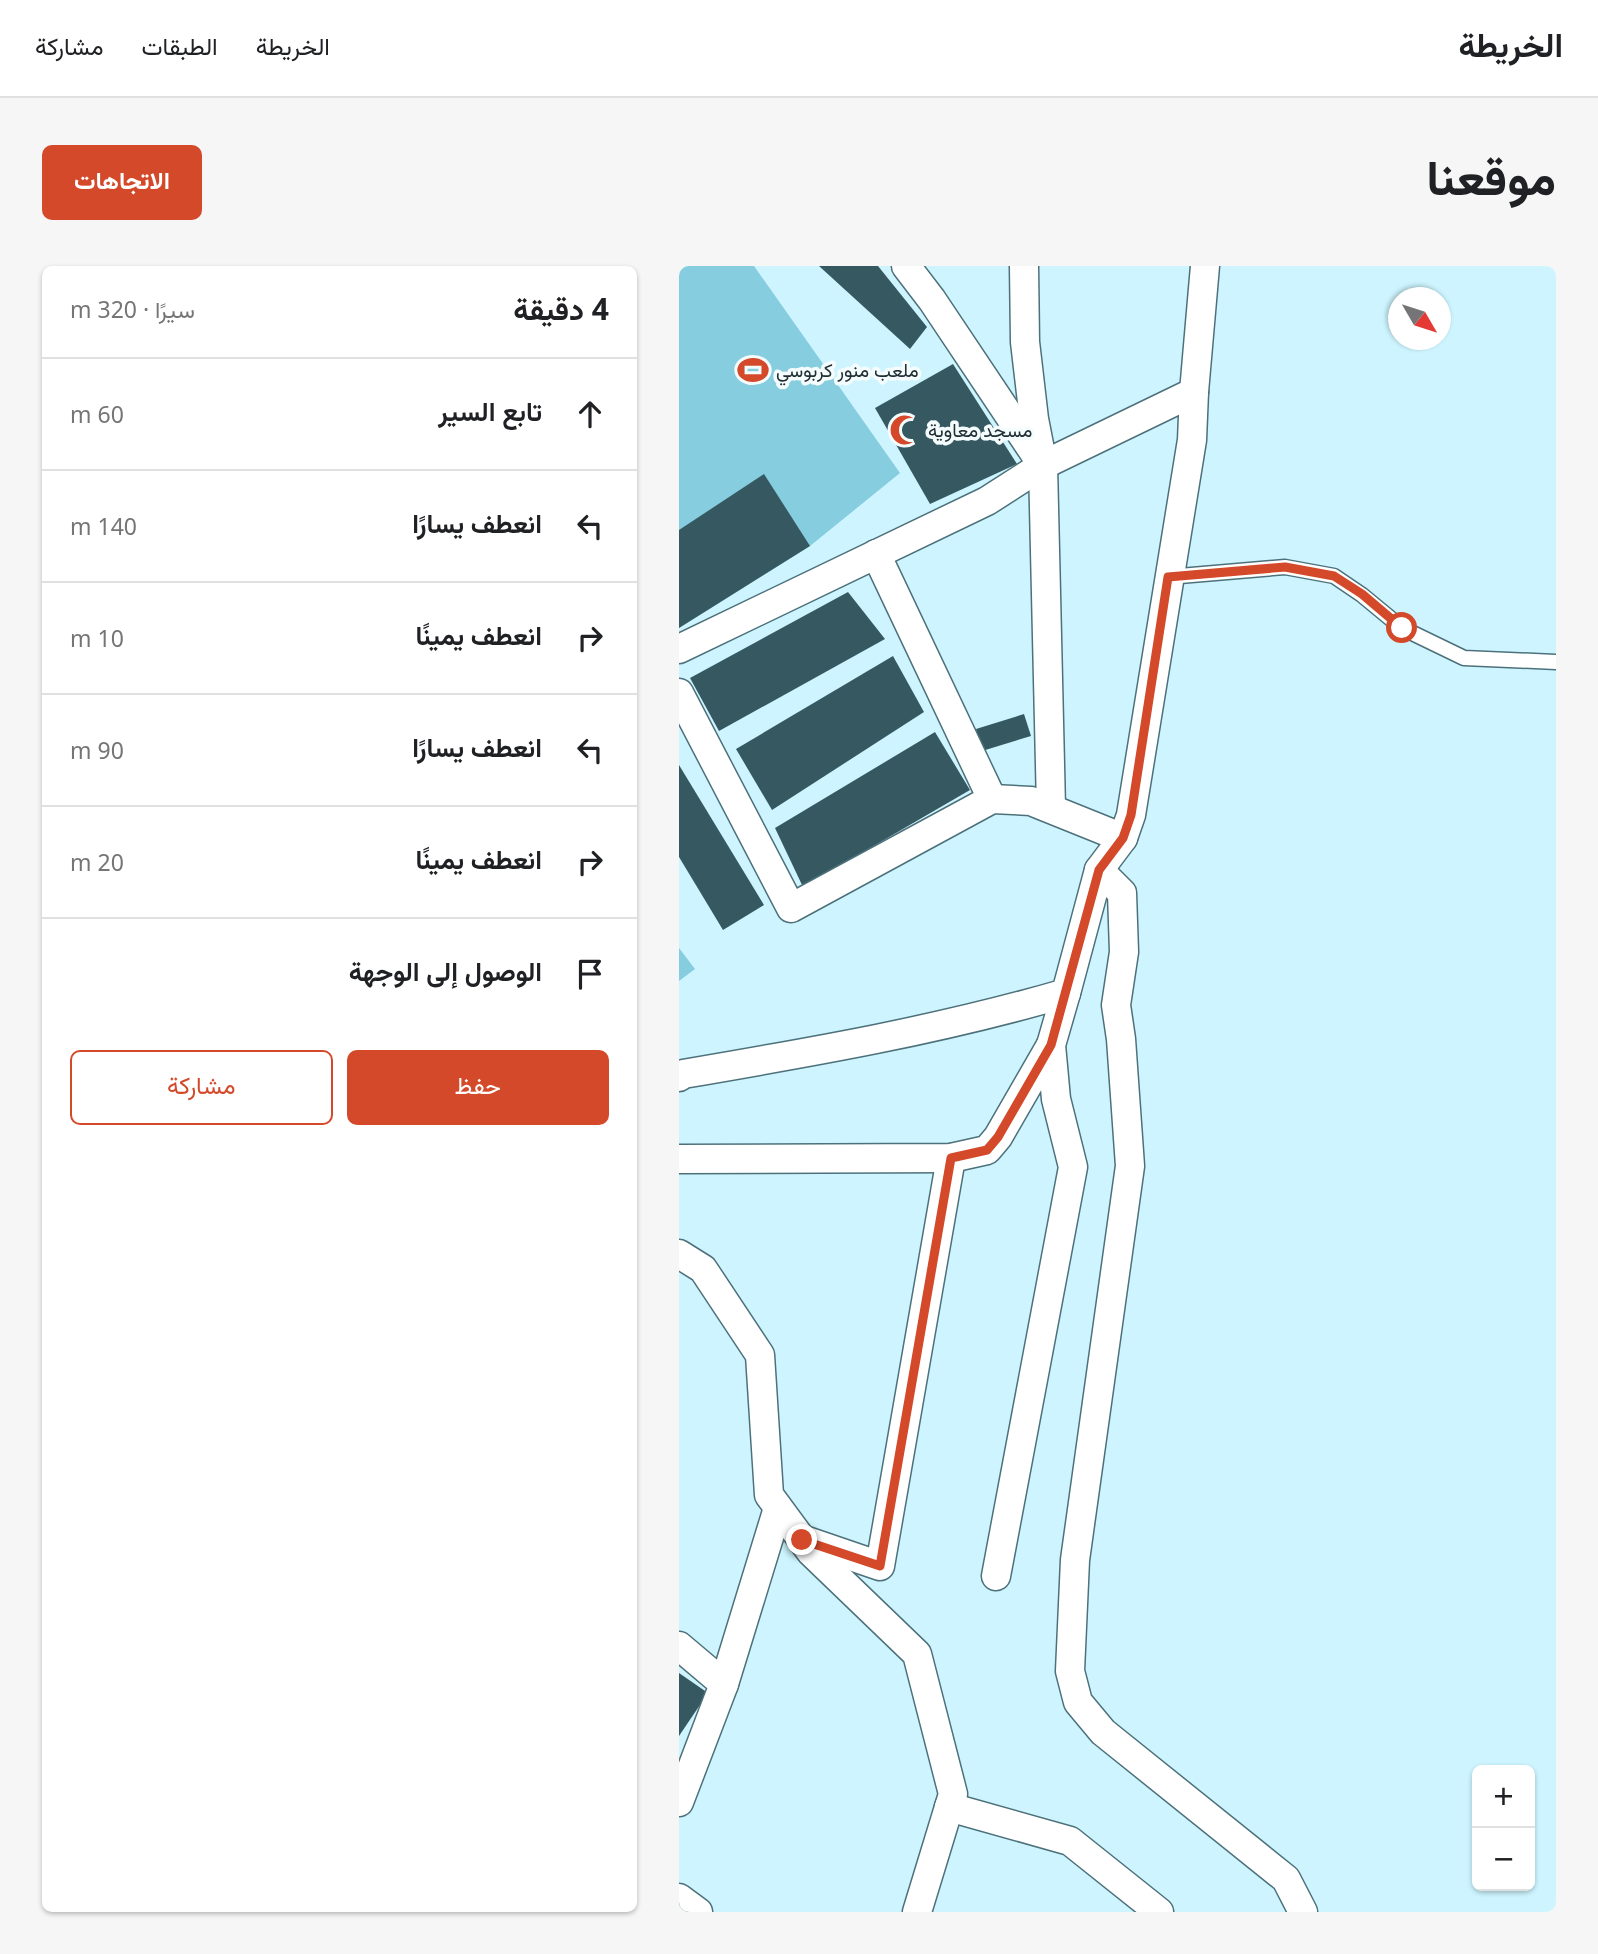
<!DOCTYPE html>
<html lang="ar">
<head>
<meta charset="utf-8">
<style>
  body { margin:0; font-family:"Noto Sans",Vazirmatn,sans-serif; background:#f6f6f6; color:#202124; direction:rtl }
  .controls { position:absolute; right:21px; bottom:21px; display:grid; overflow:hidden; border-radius:10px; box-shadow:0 2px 5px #0004 }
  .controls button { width:63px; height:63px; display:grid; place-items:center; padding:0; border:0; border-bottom:2px solid #e0e0e0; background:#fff; color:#202124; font:35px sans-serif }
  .compass { position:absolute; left:709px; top:21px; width:63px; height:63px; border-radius:50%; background:#fff; box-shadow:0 2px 5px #0004; rotate:129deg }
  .stop { position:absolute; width:21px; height:21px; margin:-16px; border:5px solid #d34929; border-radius:50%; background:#fff }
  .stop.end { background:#d34929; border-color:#fff; box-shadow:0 2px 7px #0008 }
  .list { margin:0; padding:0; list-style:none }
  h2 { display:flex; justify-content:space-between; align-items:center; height:91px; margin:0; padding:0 28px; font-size:30px }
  h2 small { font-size:23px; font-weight:400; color:#757577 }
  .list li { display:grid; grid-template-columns:46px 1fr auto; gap:21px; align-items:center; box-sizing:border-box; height:112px; padding:0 28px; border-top:2px solid #e0e0e0 }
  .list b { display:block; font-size:26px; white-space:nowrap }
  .list em { font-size:23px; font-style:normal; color:#757577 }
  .actions { display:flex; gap:14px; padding:21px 28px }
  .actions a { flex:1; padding:16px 0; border:2px solid #d34929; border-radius:10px; text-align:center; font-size:24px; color:#d34929 }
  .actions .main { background:#d34929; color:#fff }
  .icon { flex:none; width:38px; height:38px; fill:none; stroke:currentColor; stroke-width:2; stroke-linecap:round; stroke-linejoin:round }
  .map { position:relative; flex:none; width:877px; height:1646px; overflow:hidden; direction:ltr; border-radius:10px }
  header { display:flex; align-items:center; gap:42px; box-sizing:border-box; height:98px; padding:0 35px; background:#fff; border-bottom:2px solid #e0e0e0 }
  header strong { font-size:33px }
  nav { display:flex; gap:38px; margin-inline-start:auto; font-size:24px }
  .intro { display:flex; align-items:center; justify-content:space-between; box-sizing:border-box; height:168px; padding:0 42px }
  h1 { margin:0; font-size:49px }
  .button { padding:18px 32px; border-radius:10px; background:#d34929; color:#fff; font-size:24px; font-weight:700 }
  main { display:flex; gap:42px; padding:0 42px }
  aside { flex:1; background:#fff; border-radius:10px; box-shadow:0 2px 5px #0004 }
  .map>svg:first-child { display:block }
</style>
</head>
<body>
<header>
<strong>الخريطة</strong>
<nav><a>الخريطة</a><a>الطبقات</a><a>مشاركة</a></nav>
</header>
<div class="intro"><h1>موقعنا</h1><a class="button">الاتجاهات</a></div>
<main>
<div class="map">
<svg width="877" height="1646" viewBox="0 0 877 1646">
  <rect width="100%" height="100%" fill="#cef5ff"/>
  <g fill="#85cddf">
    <path d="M0,0H75L221,207L131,280L0,362Z"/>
    <path d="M0,682L16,703L0,715Z"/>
  </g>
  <g fill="#365961">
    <path d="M140,0H199L248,61L231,83Z"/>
    <path d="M274,98L338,198L251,238L196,142Z"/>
    <path d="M85,208L131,280L0,362V264Z"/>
    <path d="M169,326L206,373L40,465L11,412Z"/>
    <path d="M214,390L245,446L93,544L57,483Z"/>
    <path d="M345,448L352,470L303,485L297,463Z"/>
    <path d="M256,466L291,524L124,621L96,562Z"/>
    <path d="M0,499L85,639L44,664L0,591Z"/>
    <path d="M0,1407L29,1427L0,1470Z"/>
  </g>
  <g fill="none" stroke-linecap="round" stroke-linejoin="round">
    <g stroke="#4d717a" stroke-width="17">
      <path id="service" d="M489,311L606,301L655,310L683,329L723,362L785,392L877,396"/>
    </g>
    <g stroke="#4d717a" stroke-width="31">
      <g id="minor">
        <path d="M227,0L253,34L356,188"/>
        <path d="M345,0L346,76L355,153L364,199L372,542"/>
        <path d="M197,288L313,533"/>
        <path d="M0,383L308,235L364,199L515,126L526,0"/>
        <path d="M0,427L112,642L313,533L352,535L444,572"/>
        <path d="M420,604L443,627L445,686L437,739L442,773L451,900L396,1294L391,1405L399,1436L424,1466L607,1613L624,1646"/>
        <path d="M0,811L4,808C133,786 261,764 387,727L420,604L444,572L452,549L513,174L515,126"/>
        <path d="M0,893L272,892L308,884L319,871L372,779"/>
        <path d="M0,988L24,1003L81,1089L90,1229L132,1286L238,1388L274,1528L238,1646"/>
        <path d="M125,1274L201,1300L272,892"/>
        <path d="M317,1310L394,901L377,833L372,779L387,727"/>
        <path d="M0,1380L45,1418L0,1536"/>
        <path d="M45,1418L99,1242"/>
        <path d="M270,1541L391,1575L480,1646"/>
        <path d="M0,1632L19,1646"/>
      </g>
    </g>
    <use href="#service" stroke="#fff" stroke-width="14"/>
    <use href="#minor" stroke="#fff" stroke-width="28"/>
  </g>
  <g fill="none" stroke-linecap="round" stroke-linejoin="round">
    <path stroke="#d34929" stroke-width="9" d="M123,1274L201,1300L272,892L308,884L319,871L372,779L420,604L444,572L452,549L489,311L606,301L655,310L683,328L723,362"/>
  </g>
  <defs>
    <g id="stadium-bare" transform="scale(2.415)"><path d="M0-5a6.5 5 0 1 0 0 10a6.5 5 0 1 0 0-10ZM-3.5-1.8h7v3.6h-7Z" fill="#d34929" stroke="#f4fcfe" stroke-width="2.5" paint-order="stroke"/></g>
    <g id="mosque-bare" transform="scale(2.415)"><path d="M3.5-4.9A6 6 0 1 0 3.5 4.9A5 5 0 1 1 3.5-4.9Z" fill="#d34929" stroke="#f4fcfe" stroke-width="2.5" paint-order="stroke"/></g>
  </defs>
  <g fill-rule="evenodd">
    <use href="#stadium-bare" x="74" y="104"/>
    <use href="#mosque-bare" x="226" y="164"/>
  </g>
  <g text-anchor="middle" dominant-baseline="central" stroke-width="7" stroke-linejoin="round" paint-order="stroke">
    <g font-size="19" fill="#202f33" stroke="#f4fcfe" text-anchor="start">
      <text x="97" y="104">ملعب منور كربوسي</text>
      <text x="249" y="164">مسجد معاوية</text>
    </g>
  </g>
</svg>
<div class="controls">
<button>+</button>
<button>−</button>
</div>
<svg class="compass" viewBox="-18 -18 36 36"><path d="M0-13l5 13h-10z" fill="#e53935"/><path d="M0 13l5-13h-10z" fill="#757577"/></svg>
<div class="stop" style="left:723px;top:362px"></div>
<div class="stop end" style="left:123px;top:1274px"></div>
</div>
<aside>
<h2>4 دقيقة<small>سيرًا · 320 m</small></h2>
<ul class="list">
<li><svg class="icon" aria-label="ahead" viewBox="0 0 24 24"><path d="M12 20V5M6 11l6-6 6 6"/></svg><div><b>تابع السير</b></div><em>60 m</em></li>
<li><svg class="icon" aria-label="left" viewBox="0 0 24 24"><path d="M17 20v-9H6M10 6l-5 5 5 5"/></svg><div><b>انعطف يسارًا</b></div><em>140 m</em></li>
<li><svg class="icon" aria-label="right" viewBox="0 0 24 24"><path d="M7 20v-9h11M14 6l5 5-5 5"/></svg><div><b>انعطف يمينًا</b></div><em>10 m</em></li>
<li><svg class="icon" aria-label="left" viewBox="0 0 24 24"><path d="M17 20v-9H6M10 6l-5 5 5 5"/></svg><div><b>انعطف يسارًا</b></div><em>90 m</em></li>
<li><svg class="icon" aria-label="right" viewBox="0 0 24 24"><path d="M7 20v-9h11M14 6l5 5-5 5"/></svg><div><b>انعطف يمينًا</b></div><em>20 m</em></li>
<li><svg class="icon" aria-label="arrive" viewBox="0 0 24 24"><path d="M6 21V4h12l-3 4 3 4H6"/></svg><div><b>الوصول إلى الوجهة</b></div></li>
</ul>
<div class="actions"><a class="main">حفظ</a><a>مشاركة</a></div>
</aside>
</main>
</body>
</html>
